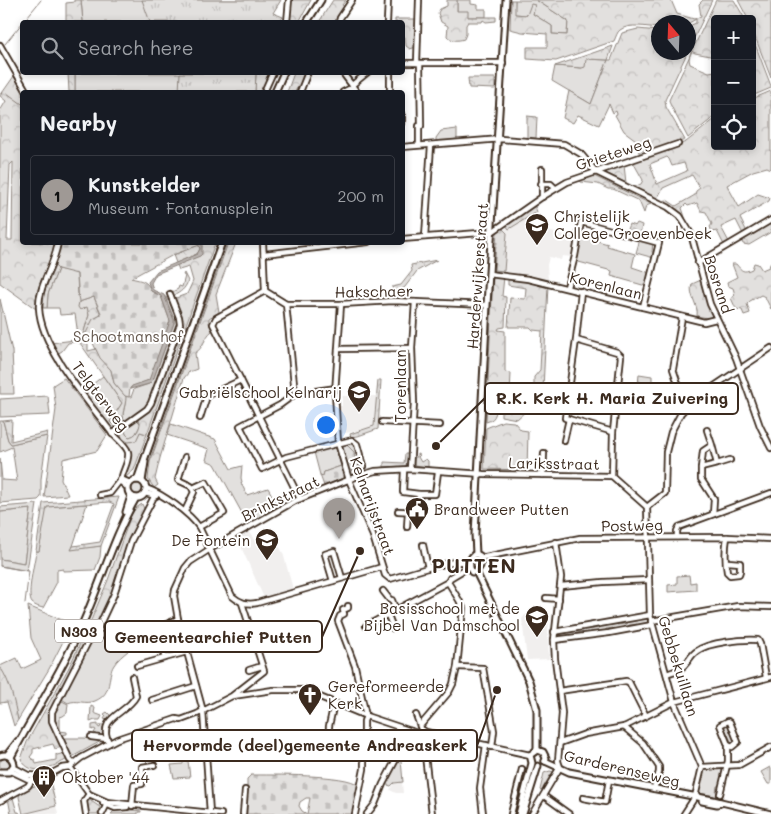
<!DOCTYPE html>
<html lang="en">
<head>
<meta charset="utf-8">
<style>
  body { margin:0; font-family:Mali,sans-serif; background:#20242c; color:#f1f3f6 }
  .controls { position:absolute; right:15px; top:15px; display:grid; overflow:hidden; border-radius:5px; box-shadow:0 2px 8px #0003 }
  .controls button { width:45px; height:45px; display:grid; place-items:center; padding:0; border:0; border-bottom:1px solid #363941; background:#171b24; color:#f1f3f6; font:25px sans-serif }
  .compass { position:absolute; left:651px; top:15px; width:45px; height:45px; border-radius:50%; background:#171b24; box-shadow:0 2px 8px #0003; rotate:341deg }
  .you { position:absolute; left:325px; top:424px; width:18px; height:18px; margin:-12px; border:4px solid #fff; border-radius:50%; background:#1a73e8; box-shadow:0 0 0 8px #1a73e833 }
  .badge { display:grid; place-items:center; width:32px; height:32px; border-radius:50%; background:#9f9995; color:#111; font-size:16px; font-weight:700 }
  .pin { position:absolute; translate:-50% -41px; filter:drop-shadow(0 1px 2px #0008) }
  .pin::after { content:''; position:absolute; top:26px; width:18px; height:15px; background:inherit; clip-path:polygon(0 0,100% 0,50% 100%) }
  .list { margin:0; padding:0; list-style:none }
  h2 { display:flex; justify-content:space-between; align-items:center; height:65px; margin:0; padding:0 20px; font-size:21px }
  h2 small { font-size:16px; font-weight:400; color:#9ea1a6 }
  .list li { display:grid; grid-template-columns:32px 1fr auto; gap:15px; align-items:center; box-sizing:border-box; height:80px; margin:0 10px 10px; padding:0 10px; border:1px solid #363941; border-radius:5px }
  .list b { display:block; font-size:19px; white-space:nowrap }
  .list p { margin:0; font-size:16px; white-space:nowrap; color:#9ea1a6 }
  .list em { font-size:16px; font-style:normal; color:#9ea1a6 }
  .icon { flex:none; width:28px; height:28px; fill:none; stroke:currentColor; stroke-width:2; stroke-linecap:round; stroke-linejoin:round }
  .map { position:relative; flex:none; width:771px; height:814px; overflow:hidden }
  .search { position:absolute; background:#171b24; box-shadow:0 2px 8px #0003; left:20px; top:20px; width:385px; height:55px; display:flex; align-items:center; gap:12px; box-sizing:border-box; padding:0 18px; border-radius:5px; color:#9ea1a6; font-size:19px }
  .panel { position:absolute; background:#171b24; box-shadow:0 2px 8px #0003; left:20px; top:90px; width:385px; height:155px; border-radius:5px }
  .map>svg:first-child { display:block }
</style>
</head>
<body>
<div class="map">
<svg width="771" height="814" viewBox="0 0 771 814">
  <defs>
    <pattern id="forest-crowns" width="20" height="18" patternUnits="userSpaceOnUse" patternTransform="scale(1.25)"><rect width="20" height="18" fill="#e2e0de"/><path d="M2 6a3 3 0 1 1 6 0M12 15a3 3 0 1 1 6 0" fill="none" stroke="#c3c0be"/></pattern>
    <pattern id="cemetery-stones" width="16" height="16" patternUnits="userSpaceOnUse" patternTransform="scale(1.25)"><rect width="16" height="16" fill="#e2e0de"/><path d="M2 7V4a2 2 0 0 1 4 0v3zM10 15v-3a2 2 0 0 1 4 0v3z" fill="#c3c0be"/></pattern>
    <pattern id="park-tufts" width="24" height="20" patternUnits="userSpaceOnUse" patternTransform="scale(1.25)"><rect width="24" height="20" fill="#e2e0de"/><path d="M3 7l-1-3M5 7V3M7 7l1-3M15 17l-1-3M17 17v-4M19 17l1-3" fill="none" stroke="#c3c0be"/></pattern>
    <pattern id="garden-furrows" width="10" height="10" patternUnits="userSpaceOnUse" patternTransform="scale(1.25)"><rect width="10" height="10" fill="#e2e0de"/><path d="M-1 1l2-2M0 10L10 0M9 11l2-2" fill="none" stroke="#c3c0be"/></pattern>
  </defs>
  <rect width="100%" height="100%" fill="#fff"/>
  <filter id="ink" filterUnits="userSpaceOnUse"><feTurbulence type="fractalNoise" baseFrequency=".02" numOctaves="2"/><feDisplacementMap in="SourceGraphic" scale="10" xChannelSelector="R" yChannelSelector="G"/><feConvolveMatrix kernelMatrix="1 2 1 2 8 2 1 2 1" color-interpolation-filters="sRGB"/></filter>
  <g filter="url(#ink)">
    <g fill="#f1efee">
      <path d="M536,207L541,230L575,237L572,257L562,256L561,260L549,257L547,265L548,280L498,270L501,232Z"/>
      <path d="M342,396H380L378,427L340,434L338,406H342Z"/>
      <path d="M249,531L260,547L275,539L283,553L293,589L264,598L237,538Z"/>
      <path d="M525,615L549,619L548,633L549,659L527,660L522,619Z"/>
      <path d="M402,782L403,793H396L390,790L394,783Z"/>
      <path d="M56,806L58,814H22Z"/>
    </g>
    <g fill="#e2e0de" stroke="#8e857e">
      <path d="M81,0H249L247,22H83Z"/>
      <path d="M457,0H471V4L478,5V9H486V17H468L457,11Z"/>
      <path d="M515,0H536L568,21L567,35L552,34V26L533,14L535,6L527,15L514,14Z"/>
      <path d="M586,59L608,60L591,104L552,81L555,66L582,68Z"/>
      <path d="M75,73H256L255,92H75Z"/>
      <path d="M580,236L608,244L607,246L635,254L632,267L650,273L646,286L611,276L612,271L575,261Z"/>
      <path d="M640,239L653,242L652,252L655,253L654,258L636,253Z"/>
      <path d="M217,243H219L138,469H137Z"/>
      <path d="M224,243H227L146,471H145L152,444L208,287L218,265Z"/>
      <path d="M58,269L77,273L78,297L84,309L87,306L89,315L83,335H78L75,314L60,315L59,308H47L48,294Z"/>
      <path d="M184,273L188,281C185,289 181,292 173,296L172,292L178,289L179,286L182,287L185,276L183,275Z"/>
      <path d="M165,297H166L168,301L169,300L178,321L148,405L125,423C120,414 127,406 125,396L131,397L134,389L149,384L153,380L174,323V319Z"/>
      <path d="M0,299L12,351L14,394H0Z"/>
      <path d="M103,376L122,403L110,422L116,428L113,431L84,391Z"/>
      <path d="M64,378L107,435L97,451L63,459L61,480L68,495L44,497L56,409L53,385Z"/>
      <path d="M48,396L50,415L0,417V399Z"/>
      <path d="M136,419L141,424L135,435L129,437L126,434L124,428Z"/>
      <path d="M0,421H3L8,440L11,444L47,436L41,479V497L38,500L0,503V459L2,480L17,481L12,447L0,452Z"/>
      <path d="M171,424L215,439L231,469L242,466L241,478L242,482L241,483L247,495L268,488L278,506L248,524L215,464L206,460L209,449L167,435Z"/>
      <path d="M119,431L123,439L137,438L140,432L147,434L134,470L126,477L123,474C134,454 131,452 118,436Z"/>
      <path d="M352,443L355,445L360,462L358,463L359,467L364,466L365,470L350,475L346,444Z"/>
      <path d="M334,447L336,449L341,466L324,472L323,476L320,475L314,452Z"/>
      <path d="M405,454H408L406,466L384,467V462L404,463Z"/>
      <path d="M417,454L420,455L418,457L421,462L426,459L428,461V467L414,465V457H417Z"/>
      <circle cx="137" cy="489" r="5.5"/>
      <path d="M87,504L72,549L101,546L100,557L95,570L63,571V569L57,570V582L43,608C39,607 35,606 32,603C26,596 35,561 36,551H39L46,507Z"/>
      <path d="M31,509L24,563L0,559V512Z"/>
      <path d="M689,575L690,583L696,582V590L668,592V585L677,584V576Z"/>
      <path d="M28,606L72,624L49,669L18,720L10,690L0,666L17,658L22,669L41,660L31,638Z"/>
      <path d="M645,618L649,621L647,624L636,627L637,624L629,625L627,628L613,631V628L606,629L605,632L582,635L583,632L576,633L575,636L556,637L558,634L590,627V630L598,628L600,625L618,622L617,625L626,624L627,621Z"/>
      <path d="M94,636L116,643L128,651C123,655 117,660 114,665C106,677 114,693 95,701C86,705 76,699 68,703L60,698L88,644Z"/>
      <path d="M60,700L68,704L67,713L63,716L60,717V731L67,732V734L61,735C53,718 52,717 60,700Z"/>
      <path d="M91,706L95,708L94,713L102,716L100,720H95L90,722Z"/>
      <path d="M107,712L110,715L104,730V737L97,736V734L94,733L96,730L94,729L92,730V725L98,724V727L100,728L101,725H105L107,720L104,719L106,716L104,714Z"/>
      <path d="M726,723H729L737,743L731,745L728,741H731L725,729L722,727V724Z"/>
      <path d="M62,738H84L103,740L72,757Z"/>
      <path d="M398,758L401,760L403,782L394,783L391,786L384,784Z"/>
      <circle cx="5" cy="764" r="5.5"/>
      <path d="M183,761H188L190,777L174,778L171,765L183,764Z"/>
      <path d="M707,769H721L723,772L720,786H717L716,792L721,795V797L699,793L703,772Z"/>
      <path d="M550,771L554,772L553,775L551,774L543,788L546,790L542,792L540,790L544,773Z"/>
      <path d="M50,781L56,806L23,814L19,797L20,793L26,789Z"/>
      <path d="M15,796L13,798L17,812H19L20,814H11L8,798Z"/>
      <path d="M133,810L141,811V812H138V814H111L114,811Z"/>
    </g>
    <g fill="url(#forest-crowns)" stroke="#8e857e" fill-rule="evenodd">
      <path d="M74,0H81L83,22H66V3L74,2Z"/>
      <path d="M291,0H311L299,22H289Z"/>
      <path d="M333,0H346L342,5L345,7L337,22H319Z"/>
      <path d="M447,0H457V11H468V17H496V21L486,22L483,20L482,22H468L466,25V34L464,39C458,41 451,41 447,36L448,26L441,22L438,13L440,9L447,6Z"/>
      <path d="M511,0H515V14L527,15L531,4L535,5L533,14L552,26V34L567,35L568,21L536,0H671L677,14L694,19L701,16L699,4L703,0H712L689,49V26L696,23V19L689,23L658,22V28C648,27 629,23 620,30C617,32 616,37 614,41L556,61L527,59V47H547V34L522,32L510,29Z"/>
      <path d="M716,0H734L745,19H715V57L695,53L691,51L689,59L690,64L709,72L715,71V116L688,138L670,104L669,100Z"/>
      <path d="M738,0H771V78L752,29V19H748Z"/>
      <path d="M395,19H416V47L410,49L406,46L405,37L403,35L402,22H395Z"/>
      <path d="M638,29L658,31V52L687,53L665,100L666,107L685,140L640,156L636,140L624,131L615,115L617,114L616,111L613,113L609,104L599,125L578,115L573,123L563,118L569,91L591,104L608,60L586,59L585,67L582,68L555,66L613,46L608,60H611L622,33Z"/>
      <path d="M752,36L771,86V88L752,96Z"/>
      <path d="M68,73H75V92H69Z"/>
      <path d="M256,73H270L261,92H255Z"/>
      <path d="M294,73H306L299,89L297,88L295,92H287Z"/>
      <path d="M14,76L23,92L22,242L54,243C51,265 34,285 36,309L0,283V111L6,101L0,96ZM13,162L12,240H7L10,165Z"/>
      <path d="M468,78H495V89L469,88Z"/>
      <path d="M771,91V169L767,167L753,171L727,185L739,207L758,194L770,198L769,201L740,218L747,232L743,234L736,220L721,227L729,242L724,245L717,231L712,232L710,227L712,224L706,212L701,211L697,203L688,206L686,204L682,208L686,220L676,209L662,201L667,200L676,206L695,195L696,191L700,188L692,175L663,188L657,199L634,187L641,184L643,180L633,162L686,142L715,119V146H752V99ZM667,157L669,159L672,166L684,163L687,171L657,184L650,164Z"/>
      <path d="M527,116L537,117L536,138L527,137Z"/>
      <path d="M457,129V140L436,142V138L441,131Z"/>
      <path d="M624,165L626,183L606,173L607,170Z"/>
      <path d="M594,176L651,204L646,206L644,213L639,201L613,189H608L598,184L581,182L579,180Z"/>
      <path d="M534,204L537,212L509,229L506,225Z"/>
      <path d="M637,223L642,225L640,235L626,232L629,224L635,226Z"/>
      <path d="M771,223V232L749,245L743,244L741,240Z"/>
      <path d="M502,228L507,233L504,271L494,270L497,232Z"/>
      <path d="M202,243H215L147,434L140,432L136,441L128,442L123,439L119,431L124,428L126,434L129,437C136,436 140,429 140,422L136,419L145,412L181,322L173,299L187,294L193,281L189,267L179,270L177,265L201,255Z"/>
      <path d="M228,243H236L216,294L219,312L209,318V323L212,331C204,337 204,348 195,353L197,369L189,372L184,378L160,458L155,479L158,485L154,488L148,479L150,462Z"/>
      <path d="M199,245L200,249L197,254L176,263L173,255Z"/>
      <path d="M437,260L417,271L405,287L394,296L392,287L401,285L412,271L411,265Z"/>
      <path d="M771,262V309L765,297L761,295L750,301L747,304L750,313L744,315L742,310L736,309L731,298L735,295L733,288L728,286L727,282L737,277L732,264H736C742,271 743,273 752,269L754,263L758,264L762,270L769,267Z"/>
      <path d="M55,266L58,269L48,294L47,308H43L44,293Z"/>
      <path d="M493,276L504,277L502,296L506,297L505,327L499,328L498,330L505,331V372L511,373L510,394L498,401C495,411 498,419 486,422Z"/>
      <path d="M508,279L548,285L543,389L534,390V377L540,370L542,331L533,330L530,327H508L510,298L525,299L526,288L508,285Z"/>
      <path d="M701,280L713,319L697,316C699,305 688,295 692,284Z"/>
      <path d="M94,297L101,315C89,320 92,331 83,335L89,315L87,307L80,310L78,307L79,302Z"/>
      <path d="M82,339L88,344V351L96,349L99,355L111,370L114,383L126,397C126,407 120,414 125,423L116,428L110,422L122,403L80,343L74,342L68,343L62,351L57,354L51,343Z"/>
      <path d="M378,380H381L378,429L358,436L351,437L350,434L374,426Z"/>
      <path d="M510,397L524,398L527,402L526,411L517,419L501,416C501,407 500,400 510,397Z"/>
      <path d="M12,420L11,441L48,432L47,436L11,444L8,440L3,421Z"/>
      <path d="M503,421L514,422L521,430L528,431L527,470L484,469L486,428Z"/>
      <path d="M346,444L354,452L356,469L348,472L341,447L342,445Z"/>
      <path d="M119,497L101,546L71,550L73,546L100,542L114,504L109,502L47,507L39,551H36L43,503Z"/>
      <path d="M37,504L27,571L0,566V559L24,563L31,509L0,512V507Z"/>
      <path d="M142,504L145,511L98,626L78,657L51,710L50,721L62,747L55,749L53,744L33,749V753L30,757L32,759L35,760L36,764L56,760V754L57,755L65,753L68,759C54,766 31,779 21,759L27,742L68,669L89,625L108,580L131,515L136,508Z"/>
      <path d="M0,667C11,683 14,702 18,720L14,726L7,702L0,703Z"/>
      <path d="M88,799L100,807L99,814H87L85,803Z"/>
    </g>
    <g fill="url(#cemetery-stones)" stroke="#8e857e" fill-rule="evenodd">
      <path d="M60,243H198L199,245L173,255L131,278C142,281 147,280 151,291L161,296L170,321L151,377L147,381L130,388L129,397L125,396L114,383L111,370L100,358L92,341L83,335L86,333L93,319L101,315V313L94,297L79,302L77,274L58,269L55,266Z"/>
      <path d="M341,466L343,478L324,486L320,475L323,476L324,472Z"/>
      <path d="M251,775C269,775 348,774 358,785L352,814H247V779ZM306,798H310L307,814L302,811L299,806L300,802Z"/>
    </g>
    <g fill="url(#park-tufts)" stroke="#8e857e">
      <path d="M142,0H281L273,13L283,17L279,22H150Z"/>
      <path d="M180,73H256L255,92H179Z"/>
      <path d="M639,374L652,376V390L642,389L638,386Z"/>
      <path d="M770,767L771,769V784H768L761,772Z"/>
    </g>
    <path fill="url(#garden-furrows)" stroke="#8e857e" d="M175,626L181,647L171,650L172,654L166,655L163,649L167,648L163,635L160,636L159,630L163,627L165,630Z"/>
    <path fill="#bcb6b3" stroke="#887e77" d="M198,243H202V254L200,256L156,274L151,283L153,290L164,295L174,320V323L153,380L149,384L130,389L132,386L149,380L170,321L161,296L151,291L148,282L157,271L197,254L200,249Z"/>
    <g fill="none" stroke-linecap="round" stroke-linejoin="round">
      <g stroke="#887e77" stroke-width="1">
        <path d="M5,44L41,0"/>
        <path d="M7,93L22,104"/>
        <path d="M0,94L3,93"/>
        <path d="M51,260L55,242"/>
        <path d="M40,286L43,280"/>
        <path d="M0,566L29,571L25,603"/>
      </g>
      <g stroke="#3b2a1e" stroke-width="8">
        <g id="minor">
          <path d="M287,22L289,0"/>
          <path d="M339,22L340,18L352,0"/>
          <path d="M387,22L388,0"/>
          <path d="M0,45L27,92"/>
          <path d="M402,63H503"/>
          <path d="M417,63L419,0"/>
          <path d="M342,72L357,92"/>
          <path d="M352,85L368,72"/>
          <path d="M264,92L273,72"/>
          <path d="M300,92L308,72"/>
          <path d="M343,92L349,89L355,91"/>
          <path d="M390,92V72"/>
          <path d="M402,115V122"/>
          <path d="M419,145V126H421L420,63"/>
          <path d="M402,147L501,139L564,144L581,154L596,172L668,207L680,216L691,234L710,304L736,358L760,426L771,448"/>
          <path d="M541,184H551L555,188"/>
          <path d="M542,197V169"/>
          <path d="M425,237L431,145"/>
          <path d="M402,239L492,232L542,197L567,182L678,144"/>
          <path d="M58,242C55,265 38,285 39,308C41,348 87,400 111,432C116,438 126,445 128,452C130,462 121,472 121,482L128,488"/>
          <path d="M263,242L265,291"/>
          <path d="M264,254L368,242"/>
          <path d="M698,263L771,220"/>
          <path d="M489,274L528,279L704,322L716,319"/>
          <path d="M567,287L575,256L581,222L659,243L643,307"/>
          <path d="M265,291L216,318L213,324L300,499"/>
          <path d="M265,291L286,304H341L393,301L487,305"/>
          <path d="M581,291L576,340L565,418L613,432"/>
          <path d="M286,304L295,394"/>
          <path d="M341,304L335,393L338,443L349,480L373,536L385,575L390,579L434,566L455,562H470"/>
          <path d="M682,317L673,369L686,407"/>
          <path d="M576,340L617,352L621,356L613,432L612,476"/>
          <path d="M338,349L412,348"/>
          <path d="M336,388L295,394L280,405L240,426L262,469L286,457L352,440L357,444L363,466"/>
          <path d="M200,418L207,396L241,380"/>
          <path d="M382,422L440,425"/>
          <path d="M707,430L712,445L703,451L701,468L717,464L712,445"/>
          <path d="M112,434L147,409L151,403L180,324L179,317L170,294"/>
          <path d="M564,441L569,419"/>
          <path d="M717,464L730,460"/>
          <path d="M701,468V479L714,499L713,514"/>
          <path d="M410,469L414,403L412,348L415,302"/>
          <path d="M404,470L403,492L419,494H435L438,472"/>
          <path d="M543,475L544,453"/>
          <path d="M121,479L130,483"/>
          <path d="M146,488C163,494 189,513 199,527L232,596C240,603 247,605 257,603L382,567"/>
          <path d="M193,488L206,482L224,513L199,527"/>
          <path d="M145,493L156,496"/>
          <path d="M100,495L110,493L121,479"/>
          <path d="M647,507L665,493L666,452L671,432L681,413L692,401L771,348"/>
          <path d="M185,511L194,492L191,486L178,480L185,457"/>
          <path d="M398,511L419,512V494"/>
          <path d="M407,527L408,512"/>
          <path d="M677,537V531L679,527L771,493"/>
          <path d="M727,537C725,549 725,561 727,572L730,575L739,574L740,571V563L728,562"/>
          <path d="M423,545L428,568"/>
          <path d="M480,558L580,538L727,537L771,539"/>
          <path d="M333,581L325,554L334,551L342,578"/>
          <path d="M561,586L603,582L649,580"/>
          <path d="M383,591L390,600H392L396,611"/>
          <path d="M546,598L559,599"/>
          <path d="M348,606V608L343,610L344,614L340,616L338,621L355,666L366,716L364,721V769L355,814"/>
          <path d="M388,615L393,628"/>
          <path d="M178,619L158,628L157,631L165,658L187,652"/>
          <path d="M651,621L738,606L771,607"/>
          <path d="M366,626L448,582L450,578L470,566"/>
          <path d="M554,632L650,615"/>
          <path d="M95,633L117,640"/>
          <path d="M554,640L609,633L652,625"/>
          <path d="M137,666L165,658"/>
          <path d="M457,667L483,668L494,731L492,747"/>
          <path d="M249,670L262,666"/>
          <path d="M667,674C671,672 677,671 681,668C688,664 690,655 697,651C709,642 743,639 758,640L760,644L766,677"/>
          <path d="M559,691L626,681L629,682L646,716"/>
          <path d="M233,696L273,690H303L366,716L420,734L423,739L432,814"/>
          <path d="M152,700L196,686"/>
          <path d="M416,715L421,729L426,732L530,755"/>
          <path d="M420,726L449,692L453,684L457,667L463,608L459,600L448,582"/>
          <path d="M624,727L643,743L659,767V772L654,789"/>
          <path d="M91,737L107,739"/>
          <path d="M109,743C96,717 127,714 136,696L132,677"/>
          <path d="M560,743L585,734L624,727L674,702L771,677"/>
          <path d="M328,754L329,726L334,703"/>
          <path d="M73,763L70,760L52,721V712L88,642L99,626L114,594L131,541L156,493"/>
          <path d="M13,767L28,775L43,776"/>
          <path d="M70,767L89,794L107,802L221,814"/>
          <path d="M702,767L739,765L771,747"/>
          <path d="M11,771L32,781L41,779L62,768L70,767L81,758L117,739L176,719L181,720L197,714L232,696L264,671L242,603"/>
          <path d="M720,794L728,761V745L720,725L728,721L730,722L738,742L732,747L728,745"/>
          <path d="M544,796L569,814"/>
          <path d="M583,798L605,802L609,780"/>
          <path d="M0,801L28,786L34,777"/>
          <path d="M103,803L115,808L127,807"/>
          <path d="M132,806L134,785L142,784V767L154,765"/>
          <path d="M210,813L203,711L178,619L174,596L175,590L185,568L190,562L210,549L295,501L358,476L375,471L410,469L483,474L612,476L647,507L650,615L674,702L702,767L695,797L684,814"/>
          <path d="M86,814L84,801L89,794"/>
          <path d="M102,814L107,804"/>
          <path d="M243,814L245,790"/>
          <path d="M367,814L375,804L383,784L411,731"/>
          <path d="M483,814L480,788L486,745"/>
          <path d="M511,814L522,769"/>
          <path d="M532,814L560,767L558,761L562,713L555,659L554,640L561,577L556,542"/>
        </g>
      </g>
      <g stroke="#3b2a1e" stroke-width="9">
        <g id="major">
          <path d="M307,22L321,0"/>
          <path d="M275,92L284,72"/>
          <circle cx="137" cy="489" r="9"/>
          <path d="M137,480L222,242"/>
          <path d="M142,481L145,462"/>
          <path d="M126,512L131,496"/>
          <path d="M476,554L475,534L487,305L506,0"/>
          <path d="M476,554C469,557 468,566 472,572H476"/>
          <path d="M476,554L480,556V566L476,572"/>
          <path d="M476,572L529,681L537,710V750"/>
          <path d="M537,750L543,752L546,758L545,761"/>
          <path d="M7,755L18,741"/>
          <path d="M0,756C7,753 13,757 14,765L9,772H0"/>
          <path d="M11,757C34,713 62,671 82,625C101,583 113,538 136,498"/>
          <path d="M545,761L569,772L713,800L771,814"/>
          <path d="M702,801L717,804L721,803"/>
          <path d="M519,814L532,763L530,755L537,750"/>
          <path d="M523,814L538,766"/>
        </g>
      </g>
      <use href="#minor" stroke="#fff" stroke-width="4.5"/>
      <use href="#major" stroke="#fff" stroke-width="5"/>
    </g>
  </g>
  <defs>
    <g id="school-pin" transform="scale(1.25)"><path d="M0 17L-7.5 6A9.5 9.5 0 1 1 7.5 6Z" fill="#3b2a1e" stroke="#fff"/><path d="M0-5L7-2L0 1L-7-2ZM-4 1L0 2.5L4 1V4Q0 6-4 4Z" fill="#fff"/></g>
    <g id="civic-pin" transform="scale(1.25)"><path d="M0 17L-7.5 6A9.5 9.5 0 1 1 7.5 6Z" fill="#3b2a1e" stroke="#fff"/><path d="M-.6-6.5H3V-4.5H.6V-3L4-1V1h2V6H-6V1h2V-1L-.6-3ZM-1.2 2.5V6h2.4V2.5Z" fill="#fff"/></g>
    <g id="church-pin" transform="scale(1.25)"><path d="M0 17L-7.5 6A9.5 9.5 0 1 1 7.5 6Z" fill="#3b2a1e" stroke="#fff"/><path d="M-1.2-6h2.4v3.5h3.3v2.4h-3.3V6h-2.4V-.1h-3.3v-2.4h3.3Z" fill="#fff"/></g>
    <g id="building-pin" transform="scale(1.25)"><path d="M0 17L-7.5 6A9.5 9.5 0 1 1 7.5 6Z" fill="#3b2a1e" stroke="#fff"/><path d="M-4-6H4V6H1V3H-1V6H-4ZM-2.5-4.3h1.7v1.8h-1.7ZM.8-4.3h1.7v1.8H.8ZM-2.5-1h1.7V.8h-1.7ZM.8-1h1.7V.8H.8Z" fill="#fff"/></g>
  </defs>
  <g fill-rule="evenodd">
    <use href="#school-pin" x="537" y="225"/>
    <use href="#school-pin" x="359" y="392"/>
    <use href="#civic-pin" x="417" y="509"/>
    <use href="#school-pin" x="267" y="540"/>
    <use href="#school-pin" x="537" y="617"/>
    <use href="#church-pin" x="310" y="695"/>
    <use href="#building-pin" x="44" y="777"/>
  </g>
  <g text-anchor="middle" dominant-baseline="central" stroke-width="4" stroke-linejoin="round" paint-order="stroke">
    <rect fill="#fff" stroke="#766a62" stroke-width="1" x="55" y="619.5" width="48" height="23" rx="4"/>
    <g font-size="14" font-weight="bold" fill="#3b2a1e">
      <text x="79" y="631">N303</text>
    </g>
    <g font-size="15" fill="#3b2a1e" stroke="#fff">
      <text transform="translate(613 153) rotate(-18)">Grieteweg</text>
      <text transform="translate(477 276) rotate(-86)">Harderwijkerstraat</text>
      <text transform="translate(719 284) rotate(72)">Bosrand</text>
      <text transform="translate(606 285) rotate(14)">Korenlaan</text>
      <text transform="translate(374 291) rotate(-1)">Hakschaer</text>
      <text transform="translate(400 386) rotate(-90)">Torenlaan</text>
      <text transform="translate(101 396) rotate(53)">Telgterweg</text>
      <text transform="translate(554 463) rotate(1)">Lariksstraat</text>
      <text transform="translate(280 498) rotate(-26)">Brinkstraat</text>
      <text transform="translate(373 506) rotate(70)">Kelnarijstraat</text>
      <text transform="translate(632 525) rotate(-1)">Postweg</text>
      <text transform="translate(679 666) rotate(73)">Gebbekuillaan</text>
      <text transform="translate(622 768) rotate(13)">Garderenseweg</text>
    </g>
    <g font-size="15" fill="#3b2a1e" stroke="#fff" text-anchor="start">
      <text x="554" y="216">Christelijk<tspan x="554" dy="17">College Groevenbeek</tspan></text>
      <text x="342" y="392" text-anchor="end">Gabriëlschool Kelnarij</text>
      <text x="434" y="509">Brandweer Putten</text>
      <text x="250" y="540" text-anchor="end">De Fontein</text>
      <text x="520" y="608" text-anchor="end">Basisschool met de<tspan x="520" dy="17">Bijbel Van Damschool</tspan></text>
      <text x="328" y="686">Gereformeerde<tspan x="328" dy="17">Kerk</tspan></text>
      <text x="62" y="777">Oktober '44</text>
    </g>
    <g font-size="15" fill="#65584e" stroke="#fff">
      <text x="128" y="336">Schootmanshof</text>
    </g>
    <g font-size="20" font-weight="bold" letter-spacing="1" fill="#3b2a1e" stroke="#fff">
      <text x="474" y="565">PUTTEN</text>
    </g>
  </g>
  <path fill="none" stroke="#3b2a1e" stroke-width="2" d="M436 446L485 398M360 551L322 637M497 690L477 746"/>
  <g fill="#3b2a1e" stroke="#fff" stroke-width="2">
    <circle cx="436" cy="446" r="5"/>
    <circle cx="360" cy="551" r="5"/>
    <circle cx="497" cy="690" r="5"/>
  </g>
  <g fill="#fff" stroke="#3b2a1e" stroke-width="2">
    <rect x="485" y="383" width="253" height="31" rx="5"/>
    <rect x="105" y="621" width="217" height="31" rx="5"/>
    <rect x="132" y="730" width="345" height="31" rx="5"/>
  </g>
  <g font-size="16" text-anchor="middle" font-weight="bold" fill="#3b2a1e">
    <text x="612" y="404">R.K. Kerk H. Maria Zuivering</text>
    <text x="213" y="643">Gemeentearchief Putten</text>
    <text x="305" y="751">Hervormde (deel)gemeente Andreaskerk</text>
  </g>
</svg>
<div class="controls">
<button>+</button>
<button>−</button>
<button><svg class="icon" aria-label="locate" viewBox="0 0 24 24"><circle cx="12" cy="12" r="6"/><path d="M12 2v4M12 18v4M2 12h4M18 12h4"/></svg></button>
</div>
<svg class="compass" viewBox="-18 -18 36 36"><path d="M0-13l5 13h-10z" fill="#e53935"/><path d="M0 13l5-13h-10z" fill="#9ea1a6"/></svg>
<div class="you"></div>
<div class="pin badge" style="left:339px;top:539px">1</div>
<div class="search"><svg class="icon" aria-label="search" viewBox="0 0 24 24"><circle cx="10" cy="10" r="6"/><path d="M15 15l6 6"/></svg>Search here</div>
<section class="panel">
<h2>Nearby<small></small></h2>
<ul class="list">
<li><span class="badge">1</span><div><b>Kunstkelder</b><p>Museum · Fontanusplein</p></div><em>200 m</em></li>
</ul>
</section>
</div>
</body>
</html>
